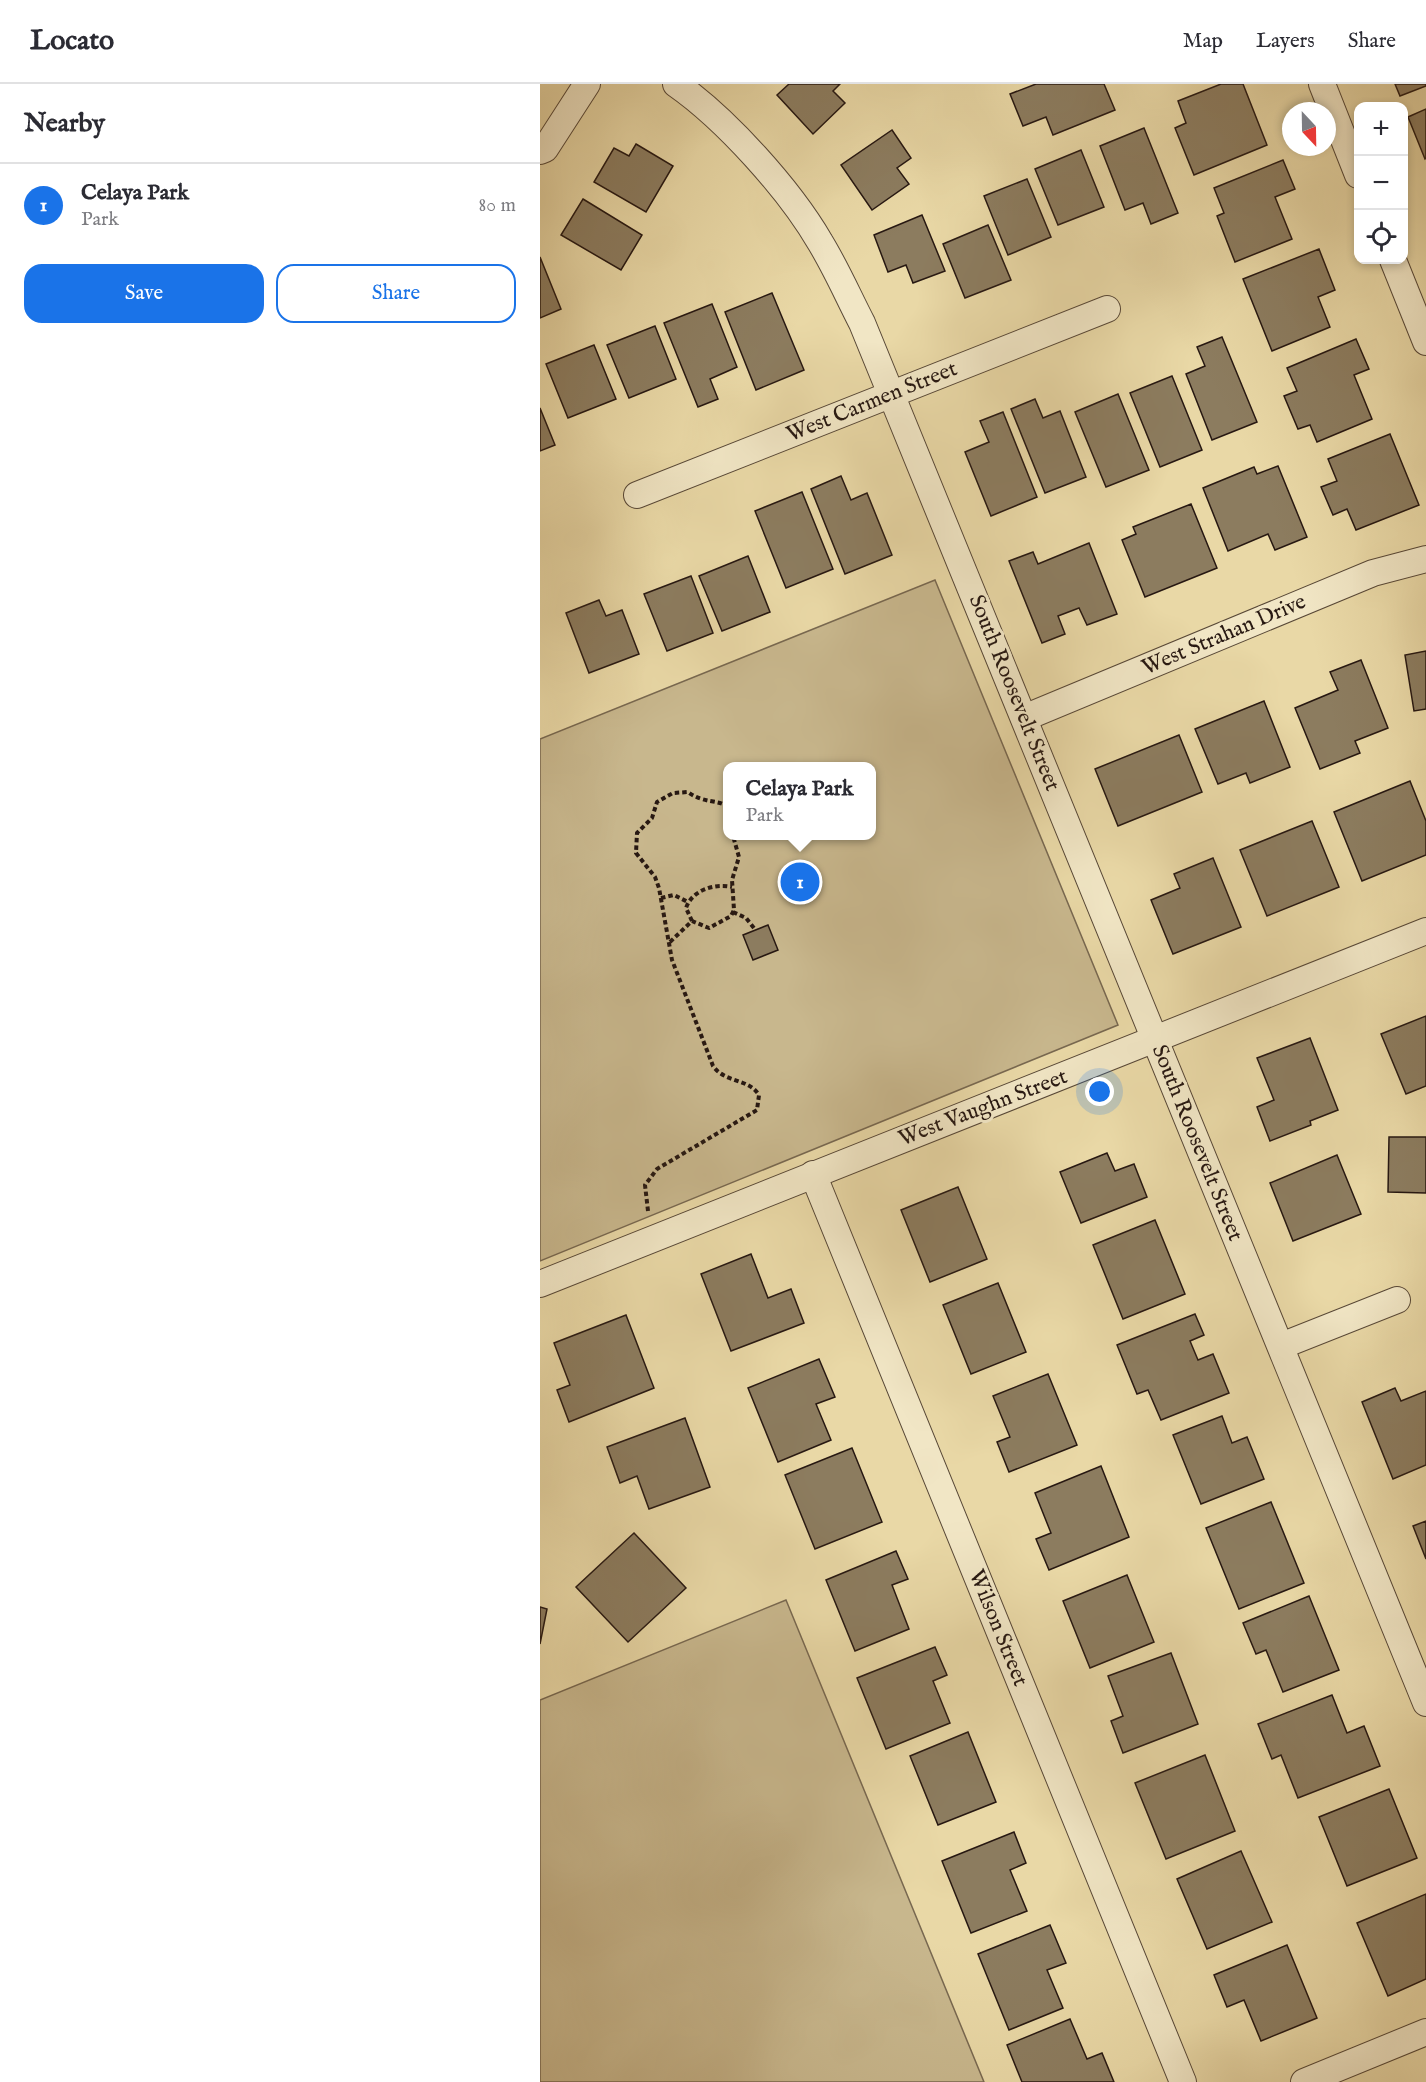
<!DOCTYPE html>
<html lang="en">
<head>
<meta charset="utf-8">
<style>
  body { margin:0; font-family:"IM FELL English",serif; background:#f2f2f3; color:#2b2b33 }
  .controls { position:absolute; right:18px; top:18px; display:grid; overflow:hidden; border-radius:12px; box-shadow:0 3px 9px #0003 }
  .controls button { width:54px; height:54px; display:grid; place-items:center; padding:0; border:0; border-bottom:2px solid #e1e1e2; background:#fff; color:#2b2b33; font:30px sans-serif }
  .compass { position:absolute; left:742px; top:18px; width:54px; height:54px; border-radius:50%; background:#fff; box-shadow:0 3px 9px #0003; rotate:158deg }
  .you { position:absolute; left:560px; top:1008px; width:21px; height:21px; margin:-15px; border:4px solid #fff; border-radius:50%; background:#1a73e8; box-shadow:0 0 0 9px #1a73e833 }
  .badge { display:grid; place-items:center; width:39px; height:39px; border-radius:50%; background:#1a73e8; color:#fff; font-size:20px; font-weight:700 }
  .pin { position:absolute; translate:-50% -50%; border:3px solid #fff; box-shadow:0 2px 6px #0006 }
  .popup { position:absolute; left:183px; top:678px; width:153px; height:78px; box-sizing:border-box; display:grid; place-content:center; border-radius:12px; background:#fff; filter:drop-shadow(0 2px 4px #0005); font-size:20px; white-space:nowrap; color:#7c7c81 }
  .popup b { font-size:22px; color:#2b2b33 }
  .popup::after { content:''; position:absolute; left:50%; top:100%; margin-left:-12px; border:12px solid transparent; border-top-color:#fff }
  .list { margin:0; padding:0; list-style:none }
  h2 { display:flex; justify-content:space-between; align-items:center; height:78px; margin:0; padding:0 24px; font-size:26px }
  h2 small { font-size:20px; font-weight:400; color:#7c7c81 }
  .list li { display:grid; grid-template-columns:39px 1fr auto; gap:18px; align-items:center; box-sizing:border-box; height:84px; padding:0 24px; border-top:2px solid #e1e1e2 }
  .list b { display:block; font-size:22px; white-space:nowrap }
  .list p { margin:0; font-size:20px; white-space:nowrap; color:#7c7c81 }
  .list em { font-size:20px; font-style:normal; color:#7c7c81 }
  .actions { display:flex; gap:12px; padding:18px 24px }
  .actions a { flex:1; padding:14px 0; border:2px solid #1a73e8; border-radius:18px; text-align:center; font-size:21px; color:#1a73e8 }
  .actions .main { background:#1a73e8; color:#fff }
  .icon { flex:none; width:33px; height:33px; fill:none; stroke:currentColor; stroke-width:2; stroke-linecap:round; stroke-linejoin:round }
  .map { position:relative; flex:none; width:886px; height:1998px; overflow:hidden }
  header { display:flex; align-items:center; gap:36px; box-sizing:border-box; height:84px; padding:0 30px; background:#fff; border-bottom:2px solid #e1e1e2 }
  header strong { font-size:28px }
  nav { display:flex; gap:33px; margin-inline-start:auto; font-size:21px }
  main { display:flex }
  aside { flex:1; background:#fff }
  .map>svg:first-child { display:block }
</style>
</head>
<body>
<header>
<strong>Locato</strong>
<nav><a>Map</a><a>Layers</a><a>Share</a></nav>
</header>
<main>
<aside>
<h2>Nearby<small></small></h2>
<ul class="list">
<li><span class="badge">1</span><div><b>Celaya Park</b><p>Park</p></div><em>80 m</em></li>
</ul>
<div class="actions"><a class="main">Save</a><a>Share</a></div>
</aside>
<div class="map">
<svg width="886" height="1998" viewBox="0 0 886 1998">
  <rect width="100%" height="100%" fill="#e9d8a6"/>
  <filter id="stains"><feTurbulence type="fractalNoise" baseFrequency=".00333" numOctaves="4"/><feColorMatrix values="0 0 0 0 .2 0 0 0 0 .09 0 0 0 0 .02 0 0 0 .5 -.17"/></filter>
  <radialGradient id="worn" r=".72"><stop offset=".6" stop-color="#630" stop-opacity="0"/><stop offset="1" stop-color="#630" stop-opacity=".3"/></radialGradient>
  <g fill="#c8b78d" stroke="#786850" stroke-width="1.5" fill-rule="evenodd">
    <path d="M395,496L578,941L0,1177V655ZM188,682H332V752H188Z"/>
    <path d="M246,1516L444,1998H0V1616Z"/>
  </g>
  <g fill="#8c7c5f" stroke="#271812" stroke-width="1.5">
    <path d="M249,0H300L293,7L305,19L273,50L237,11Z"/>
    <path d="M496,0H564L575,26L513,51L506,33L483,42L470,10Z"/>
    <path d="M681,0H703L727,61L654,91L635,44L646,39L638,17Z"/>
    <path d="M855,0H886V2L860,12Z"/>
    <path d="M886,25V74L885,75L868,33Z"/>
    <path d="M604,44L638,129L611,140L603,119L585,126L560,62Z"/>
    <path d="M352,46L371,74L357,84L369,100L332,126L301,81Z"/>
    <path d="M96,60L133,82L106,128L54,98L74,64L89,72Z"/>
    <path d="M541,66L564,123L518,141L495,85Z"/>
    <path d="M743,76L755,105L735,113L752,155L695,178L677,132L684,129L674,104Z"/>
    <path d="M487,95L511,153L468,171L444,112Z"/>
    <path d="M43,115L102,151L81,186L21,151Z"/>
    <path d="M382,131L405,187L373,199L366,181L348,188L334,151Z"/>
    <path d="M448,141L471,196L425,214L403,160Z"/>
    <path d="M779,165L795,206L778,213L790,243L732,267L703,195Z"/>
    <path d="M0,173L21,225L0,234Z"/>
    <path d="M232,209L264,286L216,306L185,228Z"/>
    <path d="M172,220L197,283L170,295L178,315L158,323L124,239Z"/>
    <path d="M115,242L136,295L89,314L67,261Z"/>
    <path d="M682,253L717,338L672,356L646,290L665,282L657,263Z"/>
    <path d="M816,255L829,285L814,291L832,335L777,358L770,341L758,345L744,312L757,307L747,284Z"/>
    <path d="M54,261L76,315L28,334L6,280Z"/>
    <path d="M632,292L662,366L620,383L590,309Z"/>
    <path d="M578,310L609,386L566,403L535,328Z"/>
    <path d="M495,315L503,334L520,327L546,393L505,409L471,325Z"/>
    <path d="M0,324L15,361L0,367Z"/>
    <path d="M463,328L497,413L451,432L425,368L449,358L440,337Z"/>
    <path d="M850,350L879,421L816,446L807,425L793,431L781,403L797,397L788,375Z"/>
    <path d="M738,382L767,453L735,466L728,450L688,467L663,404L714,383L717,390Z"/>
    <path d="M301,392L311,416L327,409L352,471L305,490L271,405Z"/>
    <path d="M262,408L293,485L246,504L215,427Z"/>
    <path d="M651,420L677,484L605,513L582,456L596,450L593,443Z"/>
    <path d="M549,459L577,530L547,541L539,524L518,532L525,550L502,559L469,477L493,468L498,480Z"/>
    <path d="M208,472L230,528L182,547L159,492Z"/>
    <path d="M151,492L173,549L127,567L104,510Z"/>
    <path d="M59,516L66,532L82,526L99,570L49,589L26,529Z"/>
    <path d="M886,567V625L874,627L865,571Z"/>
    <path d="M821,576L848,644L815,657L820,669L780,685L755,624L798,606L790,588Z"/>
    <path d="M724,617L750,683L710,699L706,689L678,700L655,645Z"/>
    <path d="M639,651L662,708L578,742L555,685Z"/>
    <path d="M870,697L886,737V771L822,797L794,728Z"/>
    <path d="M772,737L799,803L727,832L700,766Z"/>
    <path d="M673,774L701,843L633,870L611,816L640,804L634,790Z"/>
    <path d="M228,841L238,866L213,876L203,851Z"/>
    <path d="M886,932V1002L866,1010L841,950Z"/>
    <path d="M770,954L798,1026L770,1037L771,1041L730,1057L717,1023L734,1016L717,974Z"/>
    <path d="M849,1053H886V1109L848,1108Z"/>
    <path d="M567,1069L575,1087L594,1080L607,1113L541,1139L520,1088Z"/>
    <path d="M797,1071L821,1130L753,1157L730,1099Z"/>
    <path d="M418,1103L447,1175L390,1198L361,1126Z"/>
    <path d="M615,1136L645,1210L583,1235L553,1161Z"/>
    <path d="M211,1170L228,1214L251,1205L264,1239L191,1267L161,1190Z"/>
    <path d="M458,1199L486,1268L431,1290L403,1221Z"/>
    <path d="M655,1230L664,1251L650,1257L658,1276L673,1270L689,1309L621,1336L608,1306L597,1310L577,1261Z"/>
    <path d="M86,1231L114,1304L29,1338L17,1306L30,1301L14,1259Z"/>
    <path d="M279,1275L295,1313L276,1320L291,1356L238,1378L208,1304Z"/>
    <path d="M508,1290L537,1361L469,1388L457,1358L470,1353L453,1312Z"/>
    <path d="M855,1304L861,1317L886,1307V1381L853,1395L822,1318Z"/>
    <path d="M682,1332L692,1359L707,1353L724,1395L661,1420L633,1351Z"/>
    <path d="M145,1334L170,1403L109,1425L97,1392L80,1399L67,1363Z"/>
    <path d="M312,1364L342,1438L275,1465L245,1391Z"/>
    <path d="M561,1382L589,1453L509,1486L496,1455L511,1449L495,1409Z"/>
    <path d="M731,1418L764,1499L699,1525L666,1444Z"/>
    <path d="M886,1437V1475L873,1442Z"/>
    <path d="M94,1449L146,1504L88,1558L36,1503Z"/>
    <path d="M356,1467L368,1495L352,1501L369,1545L315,1567L286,1496Z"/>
    <path d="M587,1491L614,1558L550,1584L523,1517Z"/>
    <path d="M769,1512L799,1586L743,1608L726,1566L716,1570L703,1539Z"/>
    <path d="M0,1523L7,1525L0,1560Z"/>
    <path d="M395,1563L407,1591L393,1597L410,1639L346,1665L317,1594Z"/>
    <path d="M631,1569L658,1640L583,1669L571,1637L583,1632L568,1592Z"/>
    <path d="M792,1611L807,1649L824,1642L840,1682L758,1714L741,1671L732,1675L718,1640Z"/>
    <path d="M428,1648L456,1718L398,1741L370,1672Z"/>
    <path d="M665,1671L695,1747L626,1775L595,1699Z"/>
    <path d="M849,1705L877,1774L807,1802L779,1733Z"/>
    <path d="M474,1748L486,1779L470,1786L487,1827L431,1849L402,1777Z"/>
    <path d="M701,1767L732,1838L667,1865L637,1795Z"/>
    <path d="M886,1810V1895L848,1912L817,1839Z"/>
    <path d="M510,1841L526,1879L507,1886L523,1924L469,1946L438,1870Z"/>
    <path d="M747,1861L777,1934L721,1957L704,1916L687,1923L674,1891Z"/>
    <path d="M530,1935L547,1975L562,1969L574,1998H482L467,1961Z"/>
  </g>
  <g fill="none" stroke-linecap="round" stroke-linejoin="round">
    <g stroke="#584837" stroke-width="28">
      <g id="minor">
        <path d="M136,0C186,35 249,105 280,158C296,184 308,212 322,239L886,1619"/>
        <path d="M782,0L818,91"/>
        <path d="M0,67L5,65L47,0"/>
        <path d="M853,176L886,258"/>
        <path d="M97,411L567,225"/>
        <path d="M484,634L833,489L886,475"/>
        <path d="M273,1090L643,1998"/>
        <path d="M0,1200L886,847"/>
        <path d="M741,1262L857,1216"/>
        <path d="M764,1998L886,1948"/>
      </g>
    </g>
    <g stroke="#271812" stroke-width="4" stroke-dasharray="4.5 3" stroke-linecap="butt">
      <path d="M121,814L134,811L148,818"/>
      <path d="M193,828L206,834L214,844"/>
      <path d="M152,837L146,824C152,806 175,799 192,803"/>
      <path d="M130,858L152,837L169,844L191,832L194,826L192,796L199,773L193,752"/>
      <path d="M108,1127L105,1101L117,1085L217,1026L219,1011C208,994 185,999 173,982L132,876L119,804L115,793L96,769L97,749L112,734L117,718L133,709L148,708C164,720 178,715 188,723"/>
    </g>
    <use href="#minor" stroke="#f1e6c5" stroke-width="26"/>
  </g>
  <g text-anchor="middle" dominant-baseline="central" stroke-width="6" stroke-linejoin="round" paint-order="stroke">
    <g font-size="22" fill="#271812" stroke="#f1e6c5">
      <text transform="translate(332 318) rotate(-22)">West Carmen Street</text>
      <text transform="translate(684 551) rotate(-23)">West Strahan Drive</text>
      <text transform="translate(474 609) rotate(68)">South Roosevelt Street</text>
      <text transform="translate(443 1024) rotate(-21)">West Vaughn Street</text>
      <text transform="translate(657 1059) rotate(68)">South Roosevelt Street</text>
      <text transform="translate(458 1544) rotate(68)">Wilson Street</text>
    </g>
  </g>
  <rect width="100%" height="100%" filter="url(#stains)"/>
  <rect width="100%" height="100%" fill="url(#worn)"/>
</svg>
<div class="controls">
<button>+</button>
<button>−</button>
<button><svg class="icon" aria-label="locate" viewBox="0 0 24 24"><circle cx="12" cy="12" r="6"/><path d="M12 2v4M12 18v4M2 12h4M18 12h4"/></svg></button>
</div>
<svg class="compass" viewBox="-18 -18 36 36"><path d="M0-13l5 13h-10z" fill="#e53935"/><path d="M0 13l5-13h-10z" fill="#7c7c81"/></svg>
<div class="you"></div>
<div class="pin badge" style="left:260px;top:798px">1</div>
<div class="popup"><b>Celaya Park</b>Park</div>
</div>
</main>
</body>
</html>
